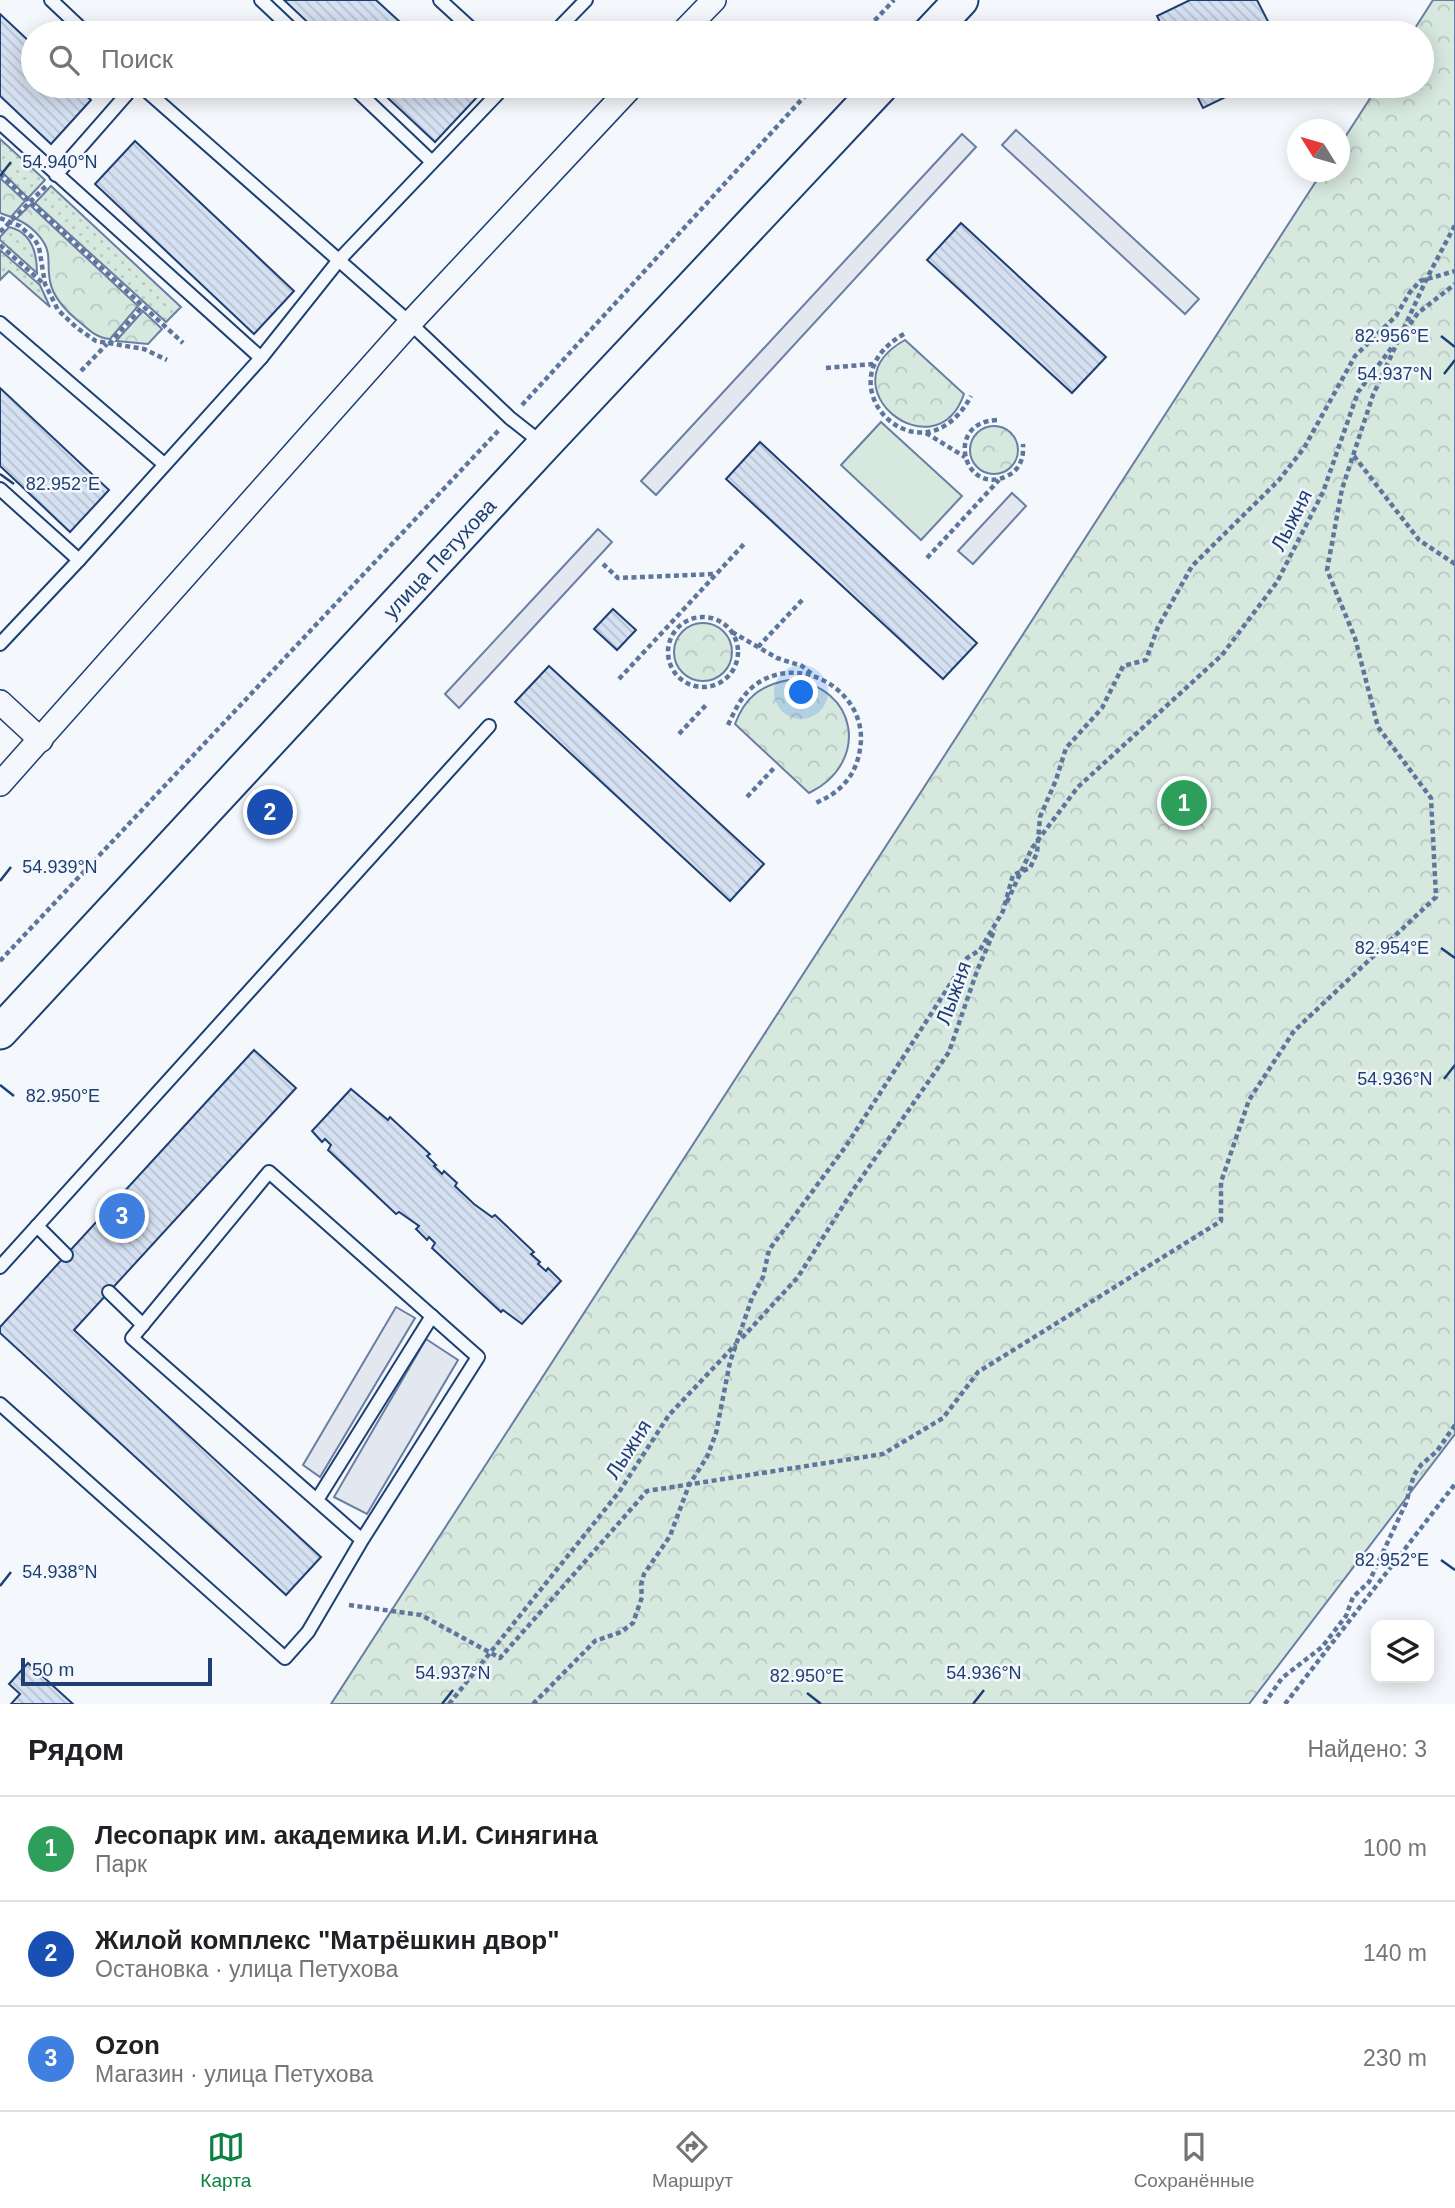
<!DOCTYPE html>
<html lang="ru">
<head>
<meta charset="utf-8">
<style>
  body { margin:0; font-family:Arial,sans-serif; background:#f6f6f6; color:#202124 }
  .controls { position:absolute; right:21px; bottom:21px; display:grid; overflow:hidden; border-radius:14px; box-shadow:0 4px 18px #0003 }
  .controls button { width:63px; height:63px; display:grid; place-items:center; padding:0; border:0; border-bottom:2px solid #e0e0e0; background:#fff; color:#202124; font:35px sans-serif }
  .compass { position:absolute; left:1287px; top:119px; width:63px; height:63px; border-radius:50%; background:#fff; box-shadow:0 4px 18px #0003; rotate:307deg }
  .scale { position:absolute; left:21px; bottom:18px; width:191px; box-sizing:border-box; padding-left:7px; border:4px solid #1d3f73; border-top:0; font-size:19px; line-height:24px; white-space:nowrap; color:#1d3f73; -webkit-text-stroke:5px #f4f7fb; paint-order:stroke }
  .you { position:absolute; left:802px; top:693px; width:24px; height:24px; margin:-18px; border:5px solid #fff; border-radius:50%; background:#1a73e8; box-shadow:0 0 0 10px #1a73e833 }
  .badge { display:grid; place-items:center; width:46px; height:46px; border-radius:50%; background:#0b8043; color:#fff; font-size:23px; font-weight:700 }
  .pin { position:absolute; translate:-50% -50%; border:4px solid #fff; box-shadow:0 2px 7px #0006 }
  .list { margin:0; padding:0; list-style:none }
  h2 { display:flex; justify-content:space-between; align-items:center; height:91px; margin:0; padding:0 28px; font-size:30px }
  h2 small { font-size:23px; font-weight:400; color:#757577 }
  .list li { display:grid; grid-template-columns:46px 1fr auto; gap:21px; align-items:center; box-sizing:border-box; height:105px; padding:0 28px; border-top:2px solid #e0e0e0 }
  .list b { display:block; font-size:26px; white-space:nowrap }
  .list p { margin:0; font-size:23px; white-space:nowrap; color:#757577 }
  .list em { font-size:23px; font-style:normal; color:#757577 }
  .icon { flex:none; width:38px; height:38px; fill:none; stroke:currentColor; stroke-width:2; stroke-linecap:round; stroke-linejoin:round }
  .map { position:relative; flex:none; width:1455px; height:1704px; overflow:hidden }
  .search { position:absolute; background:#fff; box-shadow:0 4px 18px #0003; left:21px; right:21px; top:21px; height:77px; display:flex; align-items:center; gap:18px; box-sizing:border-box; padding:0 24px; border-radius:38px; color:#757577; font-size:26px }
  .sheet { height:406px; background:#fff }
  nav { display:flex; justify-content:space-around; align-items:center; box-sizing:border-box; height:98px; border-top:2px solid #e0e0e0; background:#fff; font-size:19px; color:#757577 }
  nav a { display:grid; justify-items:center; gap:4px }
  nav .on { color:#0b8043 }
  .map>svg:first-child { display:block }
</style>
</head>
<body>
<div class="map">
<svg width="1455" height="1704" viewBox="0 0 1455 1704">
  <defs>
    <pattern id="grass-dots" width="8" height="8" patternUnits="userSpaceOnUse" patternTransform="scale(1.75)"><rect width="8" height="8" fill="#d7e8df"/><path d="M2 2h.1M6 6h.1" fill="none" stroke="#b8c8c3" stroke-width="1.8" stroke-linecap="round"/></pattern>
    <pattern id="park-crowns" width="20" height="18" patternUnits="userSpaceOnUse" patternTransform="scale(1.75)"><rect width="20" height="18" fill="#d7e8df"/><path d="M2 6a3 3 0 1 1 6 0M12 15a3 3 0 1 1 6 0" fill="none" stroke="#b8c8c3"/></pattern>
    <pattern id="building-back-hatch" width="6" height="6" patternUnits="userSpaceOnUse" patternTransform="scale(1.75)"><rect width="6" height="6" fill="#d5e0f0"/><path d="M-1 5l2 2M0 0l6 6M5-1l2 2" fill="none" stroke="#b6c1d1"/></pattern>
  </defs>
  <rect width="100%" height="100%" fill="#f4f7fb"/>
  <g fill="url(#grass-dots)" stroke="#687fa3" stroke-width="2">
    <path d="M0,139L45,180L28,198L0,170Z"/>
    <path d="M51,186L181,307L166,322L35,203Z"/>
    <path d="M9,227C31,232 37,252 37,273L0,240V237Z"/>
    <path d="M0,250L40,285L50,307L9,271L0,280Z"/>
  </g>
  <g fill="url(#park-crowns)" stroke="#687fa3" stroke-width="2">
    <path d="M1433,0H1455V1434L1249,1704H331L1322,172H1340V145L1378,86H1422V33H1412Z"/>
    <path d="M0,178L25,201L11,217L0,213Z"/>
    <path d="M30,205L138,306L110,339C98,338 91,332 82,324C68,313 53,299 50,281C48,272 49,263 48,254C46,239 29,224 16,219Z"/>
    <path d="M143,311L162,329L148,344L116,341Z"/>
    <path d="M905,340L964,394C936,475 822,386 905,340Z"/>
    <circle cx="994" cy="450" r="24"/>
    <circle cx="703" cy="652" r="29"/>
    <path d="M789,680C858,685 871,763 809,793L735,724C745,697 761,685 789,680Z"/>
  </g>
  <path fill="#d7e8df" stroke="#687fa3" stroke-width="2" d="M881,422L962,496L921,540L841,465Z"/>
  <g fill="#e3e8f0" stroke="#687fa3" stroke-width="2">
    <path d="M1016,130L1199,299L1185,314L1002,145Z"/>
    <path d="M962,134L976,147L656,495L641,481Z"/>
    <path d="M1012,493L1026,506L973,564L958,551Z"/>
    <path d="M598,529L612,542L459,708L445,694Z"/>
    <path d="M396,1307L415,1318L320,1477L303,1465Z"/>
    <path d="M426,1339L458,1360L367,1514L334,1497Z"/>
  </g>
  <g fill="url(#building-back-hatch)" stroke="#1d3f73" stroke-width="2">
    <path d="M284,0H376L412,33H319Z"/>
    <path d="M1190,0H1257L1274,33H1165L1157,16Z"/>
    <path d="M0,14L33,45V86H76L91,100L51,144L0,96Z"/>
    <path d="M375,86H468L478,96L435,142Z"/>
    <path d="M1192,86H1248L1203,108Z"/>
    <path d="M135,141L294,291L254,334L95,184Z"/>
    <path d="M961,223L1106,357L1072,393L927,260Z"/>
    <path d="M0,388L109,490L70,532L0,466Z"/>
    <path d="M760,442L977,643L943,679L726,479Z"/>
    <path d="M613,609L636,630L617,650L594,629Z"/>
    <path d="M549,666L764,864L730,901L515,702Z"/>
    <path d="M254,1050L296,1088L74,1330L321,1557L286,1595L0,1333V1327Z"/>
    <path d="M351,1089L388,1120L390,1117L430,1154L427,1156L436,1165L434,1166L442,1174L444,1171L457,1183L455,1186L474,1204L492,1217L495,1215L534,1252L531,1254L540,1262L538,1264L546,1271L548,1268L561,1281L522,1324L503,1310L501,1312L432,1248L435,1243L429,1237L427,1240L416,1229L419,1226L399,1212L396,1214L328,1150L331,1145L325,1139L322,1142L312,1131Z"/>
    <path d="M28,1663L73,1704H11L20,1694L9,1684Z"/>
  </g>
  <g fill="none" stroke-linecap="round" stroke-linejoin="round">
    <g stroke="#1d3f73" stroke-width="16">
      <g id="lane">
        <path d="M51,0L86,33"/>
        <path d="M261,0L296,33"/>
        <path d="M440,0L476,33"/>
        <path d="M554,33L586,0"/>
        <path d="M141,86L410,323L510,418L543,444"/>
        <path d="M352,86L432,162"/>
        <path d="M0,123L261,358"/>
        <path d="M56,175L134,86"/>
        <path d="M0,323L164,464"/>
        <path d="M0,489L79,560"/>
        <path d="M0,644L79,560L261,358L339,260L505,86"/>
        <path d="M37,1226L489,726"/>
        <path d="M0,1267L37,1226L66,1255"/>
        <path d="M109,1292L143,1325"/>
        <path d="M0,1404L285,1658L308,1632L362,1540L478,1357L269,1172L132,1338L362,1540"/>
        <path d="M317,1500L432,1316"/>
      </g>
    </g>
    <g stroke="#1d3f73" stroke-width="26">
      <g id="street">
        <path d="M682,33L714,0"/>
        <path d="M0,702L41,740"/>
        <path d="M0,784L410,323L632,86"/>
      </g>
    </g>
    <g stroke="#1d3f73" stroke-width="37">
      <g id="secondary">
        <path d="M930,33L961,0"/>
        <path id="s1" d="M0,1032L544,445L881,86"/>
      </g>
    </g>
    <g stroke="#5e769c" stroke-width="4.5" stroke-dasharray="5 3.5" stroke-linecap="butt">
      <path d="M863,33L894,0"/>
      <path d="M0,174L183,343"/>
      <path d="M0,218L20,226L35,240L39,247L45,284L58,310L77,328L96,341L144,349L167,360"/>
      <path d="M0,232L46,186"/>
      <path d="M0,245L44,284"/>
      <path d="M1405,331L1418,313L1455,284"/>
      <path d="M904,334C817,383 922,488 971,396"/>
      <path d="M109,344L143,306"/>
      <path d="M826,368L873,364"/>
      <path d="M81,371L107,344"/>
      <path d="M522,405L814,86"/>
      <path d="M997,420C943,422 964,497 1007,476C1020,470 1024,458 1023,444"/>
      <path d="M926,433L965,457"/>
      <path d="M1354,456L1419,540L1455,564"/>
      <path d="M927,558L999,480"/>
      <path d="M603,564L618,578L715,574"/>
      <circle cx="703" cy="652" r="35"/>
      <path d="M732,632L777,658L802,666L813,675"/>
      <path d="M758,647L804,598"/>
      <path d="M619,679L745,543"/>
      <path d="M728,725C735,710 741,696 755,685C801,651 870,693 860,749C858,763 852,777 841,787C833,795 824,799 814,804"/>
      <path d="M679,734L706,705"/>
      <path d="M747,797L774,768"/>
      <path d="M1007,902L1032,848L1078,787L1222,655L1277,582L1323,492L1358,392L1393,346"/>
      <path d="M0,961L499,430"/>
      <path d="M742,1338L798,1277L853,1190L949,1052L977,971L995,929"/>
      <path d="M349,1605L421,1615L500,1658L647,1491L883,1454L943,1418L978,1372L1221,1221V1182L1249,1100L1294,1031L1436,897L1431,798L1378,727L1355,638L1327,570L1342,489L1373,395L1427,278L1455,225"/>
      <path d="M449,1704L619,1492L669,1415L736,1344"/>
      <path d="M533,1704L595,1641L621,1632L633,1623L642,1597L641,1585L644,1574L670,1536L689,1485L707,1457L716,1433L730,1362L752,1298L763,1277L769,1250L846,1146L967,958L980,950L1003,911L1013,875L1030,868L1037,853L1040,817L1056,780L1066,748L1102,708L1123,666L1146,660L1158,627L1192,566L1279,480L1304,448L1355,356L1396,316L1410,292L1420,281L1455,271"/>
      <path d="M1264,1704L1282,1678L1322,1647L1346,1616L1353,1597L1369,1582L1406,1503L1414,1475L1421,1465L1437,1451L1455,1425"/>
      <path d="M1285,1704L1455,1484"/>
    </g>
    <use href="#lane" stroke="#f4f7fb" stroke-width="12"/>
    <use href="#street" stroke="#f4f7fb" stroke-width="23"/>
    <use href="#secondary" stroke="#f4f7fb" stroke-width="33"/>
  </g>
  <path fill="none" stroke="#1d3f73" stroke-width="2.5" d="M0,176L11,162M1441,336L1455,347M1444,374L1455,360M0,474L14,484M0,881L11,867M1441,948L1455,958M1444,1079L1455,1065M0,1085L14,1096M1441,1560L1455,1570M0,1586L11,1572M807,1693L821,1704M442,1704L453,1690M973,1704L984,1690"/>
  <g text-anchor="middle" dominant-baseline="central" stroke-width="5" stroke-linejoin="round" paint-order="stroke">
    <g font-size="21" fill="#1d3f73" stroke="#f4f7fb">
      <text transform="translate(1291 520) rotate(-63)">Лыжня</text>
      <text stroke="none"><textPath href="#s1" startOffset="646">улица Петухова</textPath></text>
      <text transform="translate(953 993) rotate(-70)">Лыжня</text>
      <text transform="translate(628 1449) rotate(-57)">Лыжня</text>
    </g>
  </g>
  <g font-size="18" text-anchor="middle" fill="#1d3f73" stroke="#f4f7fb" stroke-width="5" stroke-linejoin="round" paint-order="stroke">
    <text x="60" y="168">54.940°N</text>
    <text x="1392" y="342">82.956°E</text>
    <text x="1395" y="380">54.937°N</text>
    <text x="63" y="490">82.952°E</text>
    <text x="60" y="873">54.939°N</text>
    <text x="1392" y="954">82.954°E</text>
    <text x="1395" y="1085">54.936°N</text>
    <text x="63" y="1102">82.950°E</text>
    <text x="1392" y="1566">82.952°E</text>
    <text x="60" y="1578">54.938°N</text>
    <text x="453" y="1679">54.937°N</text>
    <text x="984" y="1679">54.936°N</text>
    <text x="807" y="1682">82.950°E</text>
  </g>
</svg>
<div class="controls">
<button><svg class="icon" aria-label="layers" viewBox="0 0 24 24"><path d="M12 4l9 5-9 5-9-5zM3 14l9 5 9-5"/></svg></button>
</div>
<svg class="compass" viewBox="-18 -18 36 36"><path d="M0-13l5 13h-10z" fill="#e53935"/><path d="M0 13l5-13h-10z" fill="#757577"/></svg>
<div class="scale">50 m</div>
<div class="you"></div>
<div class="pin badge" style="left:1184px;top:803px;background:#2e9e5b">1</div>
<div class="pin badge" style="left:270px;top:812px;background:#1a4fb4">2</div>
<div class="pin badge" style="left:122px;top:1216px;background:#3f7fe0">3</div>
<div class="search"><svg class="icon" aria-label="search" viewBox="0 0 24 24"><circle cx="10" cy="10" r="6"/><path d="M15 15l6 6"/></svg>Поиск</div>
</div>
<section class="sheet">
<h2>Рядом<small>Найдено: 3</small></h2>
<ul class="list">
<li><span class="badge" style="background:#2e9e5b">1</span><div><b>Лесопарк им. академика И.И. Синягина</b><p>Парк</p></div><em>100 m</em></li>
<li><span class="badge" style="background:#1a4fb4">2</span><div><b>Жилой комплекс &quot;Матрёшкин двор&quot;</b><p>Остановка · улица Петухова</p></div><em>140 m</em></li>
<li><span class="badge" style="background:#3f7fe0">3</span><div><b>Ozon</b><p>Магазин · улица Петухова</p></div><em>230 m</em></li>
</ul>
</section>
<nav>
<a class="on"><svg class="icon" aria-label="map" viewBox="0 0 24 24"><path d="M3 6l6-2 6 2 6-2v14l-6 2-6-2-6 2zM9 4v14M15 6v14"/></svg>Карта</a>
<a><svg class="icon" aria-label="directions" viewBox="0 0 24 24"><path d="M12 3l9 9-9 9-9-9zM9 14v-3h6M13 9l2 2-2 2"/></svg>Маршрут</a>
<a><svg class="icon" aria-label="saved" viewBox="0 0 24 24"><path d="M7 4h10v16l-5-4-5 4z"/></svg>Сохранённые</a>
</nav>
</body>
</html>
